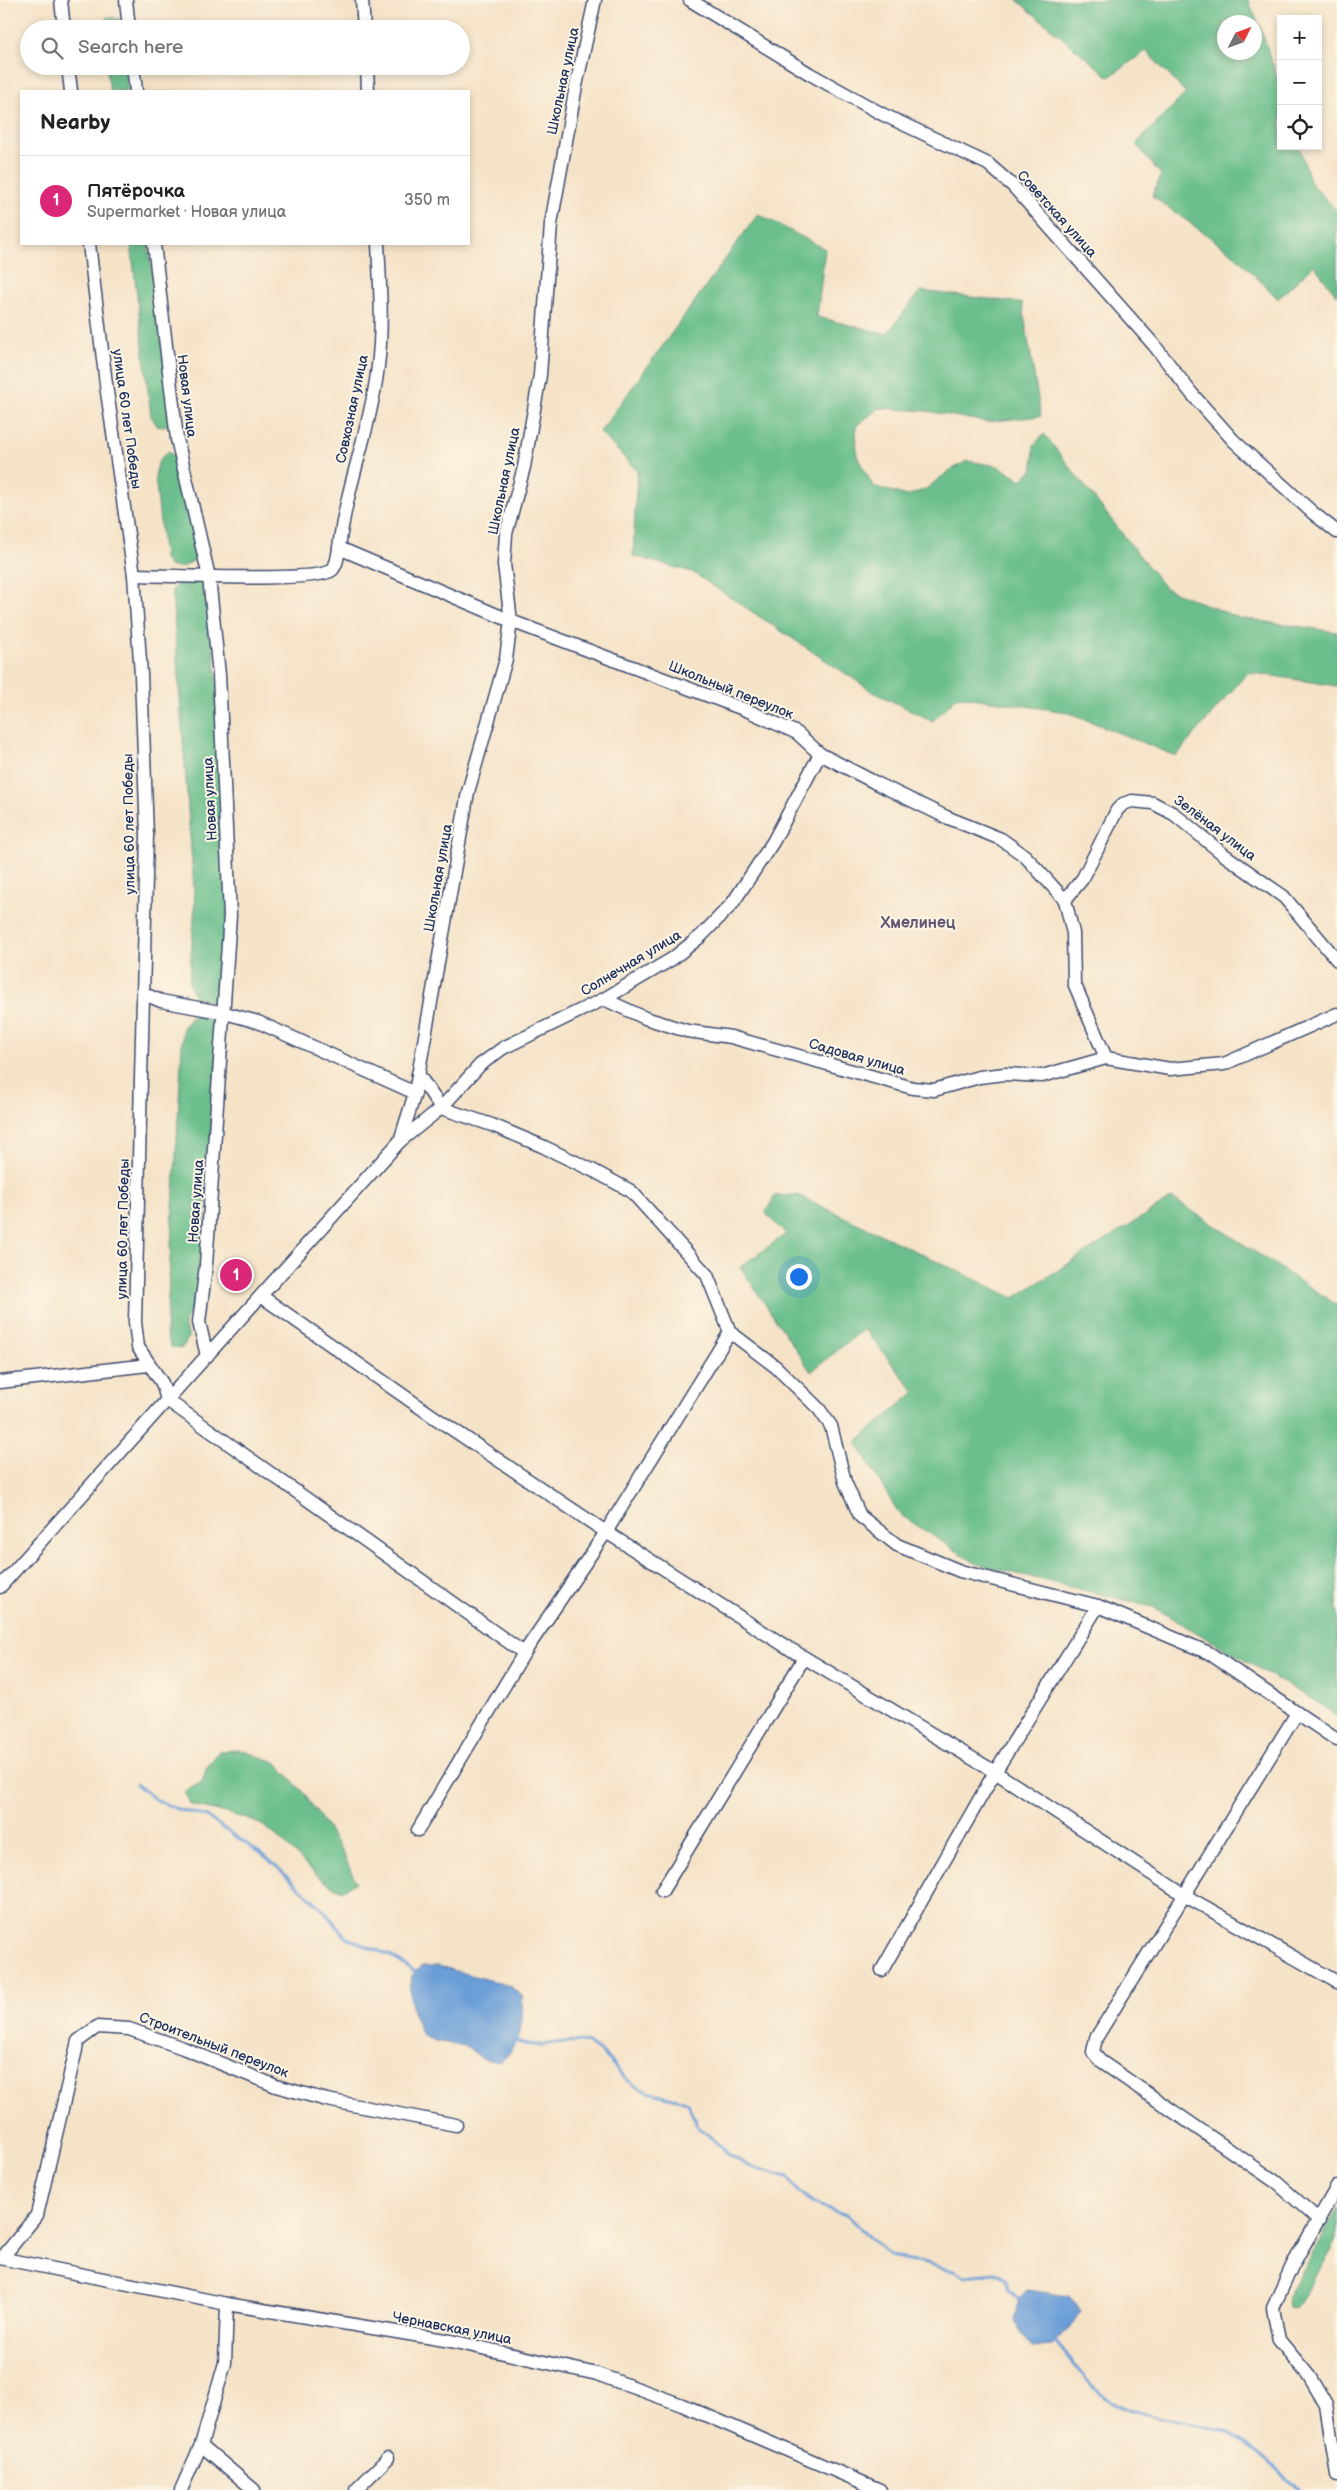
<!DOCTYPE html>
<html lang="en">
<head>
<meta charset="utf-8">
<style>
  body { margin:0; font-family:"Balsamiq Sans",sans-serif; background:#f6f6f6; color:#202124 }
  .controls { position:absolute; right:15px; top:15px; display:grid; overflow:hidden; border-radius:0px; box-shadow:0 2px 8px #0003 }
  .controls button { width:45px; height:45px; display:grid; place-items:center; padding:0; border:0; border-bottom:1px solid #e0e0e0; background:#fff; color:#202124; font:25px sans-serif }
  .compass { position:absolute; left:1217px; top:15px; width:45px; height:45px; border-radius:50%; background:#fff; box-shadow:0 2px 8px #0003; rotate:48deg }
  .you { position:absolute; left:798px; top:1276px; width:18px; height:18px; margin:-12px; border:4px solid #fff; border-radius:50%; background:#1a73e8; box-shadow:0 0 0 8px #1a73e833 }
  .badge { display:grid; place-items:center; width:32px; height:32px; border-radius:50%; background:#db2777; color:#fff; font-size:16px; font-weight:700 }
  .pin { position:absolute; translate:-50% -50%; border:2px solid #fff; box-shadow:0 1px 5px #0006 }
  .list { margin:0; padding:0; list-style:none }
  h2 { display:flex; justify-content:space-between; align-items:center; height:65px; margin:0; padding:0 20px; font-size:21px }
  h2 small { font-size:16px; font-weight:400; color:#757577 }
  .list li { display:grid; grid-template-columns:32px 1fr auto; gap:15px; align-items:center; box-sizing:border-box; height:90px; padding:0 20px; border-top:1px solid #e0e0e0 }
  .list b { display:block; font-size:19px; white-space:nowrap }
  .list p { margin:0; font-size:16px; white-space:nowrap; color:#757577 }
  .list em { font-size:16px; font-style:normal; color:#757577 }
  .icon { flex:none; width:28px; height:28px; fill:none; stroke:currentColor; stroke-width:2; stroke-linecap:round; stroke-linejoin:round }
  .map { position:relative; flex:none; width:1337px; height:2490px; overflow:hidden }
  .search { position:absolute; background:#fff; box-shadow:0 2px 8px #0003; left:20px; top:20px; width:450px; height:55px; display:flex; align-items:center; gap:12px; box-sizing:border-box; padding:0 18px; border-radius:28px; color:#757577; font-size:19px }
  .panel { position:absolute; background:#fff; box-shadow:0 2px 8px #0003; left:20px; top:90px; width:450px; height:155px; border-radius:0px }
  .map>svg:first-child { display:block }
</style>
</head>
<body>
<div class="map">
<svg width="1337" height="2490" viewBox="0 0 1337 2490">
  <rect width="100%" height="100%" fill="#fcf5e5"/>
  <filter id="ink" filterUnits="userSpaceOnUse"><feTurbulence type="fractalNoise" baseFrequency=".02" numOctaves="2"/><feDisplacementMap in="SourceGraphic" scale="10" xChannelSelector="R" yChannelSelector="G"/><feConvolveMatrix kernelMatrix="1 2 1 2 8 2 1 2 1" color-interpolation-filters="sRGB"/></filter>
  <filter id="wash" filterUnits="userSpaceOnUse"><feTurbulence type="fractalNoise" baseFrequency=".0096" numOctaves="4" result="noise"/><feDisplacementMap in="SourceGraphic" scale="20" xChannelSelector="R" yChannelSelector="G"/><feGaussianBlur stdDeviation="1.12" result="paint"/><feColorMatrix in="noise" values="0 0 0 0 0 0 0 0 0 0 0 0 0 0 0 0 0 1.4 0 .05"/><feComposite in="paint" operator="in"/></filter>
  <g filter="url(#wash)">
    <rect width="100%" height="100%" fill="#f5e3c8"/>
    <g fill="#6cbf8c" stroke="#447775" fill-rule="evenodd">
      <path d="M1017,0H1248L1261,29L1281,89V146H1299L1311,183L1337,211V296L1314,265L1278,299L1232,253L1152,196L1161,175L1136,144L1186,93L1146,51L1109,77ZM1224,22H1254V52H1224Z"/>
      <path d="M107,17L119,19L120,29H102Z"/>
      <path d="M106,66H125L128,91H110Z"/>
      <path d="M758,214L825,249L817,317L887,334L920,291L1022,303L1041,416L986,422L927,411L879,408L856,426L857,456L873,486L907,496L926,489L949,471L967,461L998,466L1021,480L1033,469L1034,445L1044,434L1165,588L1239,618L1337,632V686L1248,672L1176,756L1067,712L958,696L933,721L875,693L692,572L633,556L637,471L600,432Z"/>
      <path d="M131,244H148L173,424L158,427L151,416Z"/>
      <path d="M168,451L176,457L199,548L196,559L183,567H170L164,558L155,476L159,460Z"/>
      <path d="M179,582H198L206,585L216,669L228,911L221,1002L214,1003L194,995L189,983L195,905L172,590Z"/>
      <path d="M201,1015L219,1025L199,1305L188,1315L184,1325L189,1337L182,1348L171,1347L166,1333L183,1028L191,1017Z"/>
      <path d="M798,1195L1014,1298L1172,1198L1337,1305V1718L1325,1707L1153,1607L977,1564L899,1514L856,1442L915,1392L864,1329L811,1372L740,1267L786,1234L765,1213L775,1196Z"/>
      <path d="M240,1750L276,1762L306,1796L342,1851L356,1882L342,1891C312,1878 294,1849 268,1829C254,1818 210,1809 191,1805L184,1792L202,1782L207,1767L219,1751Z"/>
      <path d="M1337,2208V2241L1295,2309L1289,2308L1287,2299Z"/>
    </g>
    <g fill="#6b9ed7" stroke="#43669a">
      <path d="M422,1966H439L510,1986L522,1996C524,2020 521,2049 499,2062L483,2059L465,2046L435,2041L423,2036C412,2016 408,1997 412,1975Z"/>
      <path d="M1027,2290L1069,2296L1081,2311L1074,2324L1051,2346L1032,2348L1014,2321L1019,2298Z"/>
    </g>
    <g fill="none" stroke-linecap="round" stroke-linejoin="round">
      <g stroke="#6b9ed7" stroke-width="3">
        <path d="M136,1784L155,1799L174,1808L207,1817L266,1857L322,1908L347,1938L389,1955L419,1974"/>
        <path d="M512,2039C533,2053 559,2038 581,2042C604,2046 616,2073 634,2085C651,2097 670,2094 688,2103L696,2124L730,2155L748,2166L788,2177L798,2191L813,2203L846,2215L890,2256L954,2270L964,2276L995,2273L1006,2279L1009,2290L1021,2300"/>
        <path d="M1054,2340C1069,2357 1083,2379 1101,2394C1129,2417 1190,2421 1224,2431C1240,2436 1287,2477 1299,2490"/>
      </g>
    </g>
  </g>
  <g filter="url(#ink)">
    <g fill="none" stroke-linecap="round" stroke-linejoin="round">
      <g stroke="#3c4a6e" stroke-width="15">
        <g id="street">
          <path d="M61,0L64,29"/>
          <path d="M126,0L129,29"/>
          <path d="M362,0L364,29"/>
          <path d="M690,0L810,74L882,114L988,164L1013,186L1154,345L1192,394L1234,441L1313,513L1337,532"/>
          <path d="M68,66L71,91"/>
          <path d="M133,66L136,91"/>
          <path d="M367,66L368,91"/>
          <path d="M89,244L107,392L134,575L141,675L147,835L135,1322L138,1347L162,1383L167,1400"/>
          <path d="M154,244L177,439L209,577L219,675L230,915L206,1265L199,1322L207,1356"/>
          <path d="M339,548C346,486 371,428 378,366C383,326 380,284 378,244"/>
          <path d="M134,575C162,575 318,583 332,570C337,565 338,555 339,548L511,621L751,712L797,733L820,754L874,782L946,817L1001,839L1025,856L1065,900L1073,933L1074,983L1106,1058"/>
          <path d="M1065,900L1083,878L1117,810L1123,804L1132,801L1153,803L1174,814L1223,854L1284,897L1337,960"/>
          <path d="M144,994L161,1001L225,1013L258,1022L415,1093"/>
          <path d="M604,999L645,1018L687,1031L731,1037L913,1088L934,1090L979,1077L1005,1074L1042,1076L1106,1058L1170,1069L1224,1064L1337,1014"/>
          <path d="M400,1141L415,1093L468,792L506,659L511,621L504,564L506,534L524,467L540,375L551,224L576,86L595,0"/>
          <path d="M261,1296L434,1417L606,1532L730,1332L707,1275L631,1191L594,1171L542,1146L492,1125L441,1108L418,1074"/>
          <path d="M730,1332L776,1367L819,1409L831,1426L845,1482L860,1516L897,1545L960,1571L1098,1606L1209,1653L1337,1740"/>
          <path d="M0,1382L148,1365"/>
          <path d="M167,1400L400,1141L441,1108L480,1065L503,1048L604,999L672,959L701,936L732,904L773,842L820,754"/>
          <path d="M0,1587L167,1400L524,1653L606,1532L790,1649L995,1772L1184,1895L1337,1982"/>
          <path d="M1297,1713L1096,2038L1093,2052L1100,2061L1276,2182L1319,2220"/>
          <path d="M418,1830L524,1653"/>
          <path d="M662,1891L804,1658"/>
          <path d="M882,1970L995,1772L1098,1606"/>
          <path d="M1337,2187L1292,2266L1273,2308L1279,2340L1309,2376L1326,2405L1337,2475"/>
          <path d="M0,2258L227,2304L451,2341L597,2374L682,2405L880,2490"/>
          <path d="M2,2258L37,2215L78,2041L97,2027L129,2029L183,2048L276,2086L327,2100L456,2125"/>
          <path d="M201,2445L254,2490"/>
          <path d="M181,2490L201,2445L225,2363L227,2304"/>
          <path d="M356,2490L388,2458"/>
        </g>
      </g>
      <use href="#street" stroke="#fff" stroke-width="12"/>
    </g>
  </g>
  <g text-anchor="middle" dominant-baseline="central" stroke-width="4" stroke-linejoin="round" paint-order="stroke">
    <g font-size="14" fill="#1b2f5e" stroke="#fcf5e5">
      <text transform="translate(563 81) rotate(-78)">Школьная улица</text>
      <text transform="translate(1057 214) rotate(48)">Советская улица</text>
      <text transform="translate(187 396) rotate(83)">Новая улица</text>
      <text transform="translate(352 409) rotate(-78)">Совхозная улица</text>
      <text transform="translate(127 419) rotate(82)">улица 60 лет Победы</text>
      <text transform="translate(504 481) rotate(-78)">Школьная улица</text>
      <text transform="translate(731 690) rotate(22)">Школьный переулок</text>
      <text transform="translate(210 799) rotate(-93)">Новая улица</text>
      <text transform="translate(129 824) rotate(-91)">улица 60 лет Победы</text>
      <text transform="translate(1215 828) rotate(37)">Зелёная улица</text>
      <text transform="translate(438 878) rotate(-80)">Школьная улица</text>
      <text transform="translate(631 963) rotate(-31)">Солнечная улица</text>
      <text transform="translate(857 1057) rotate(16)">Садовая улица</text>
      <text transform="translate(196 1201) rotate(-86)">Новая улица</text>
      <text transform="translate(123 1229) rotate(-89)">улица 60 лет Победы</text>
      <text transform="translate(214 2045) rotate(21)">Строительный переулок</text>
      <text transform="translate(452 2328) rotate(11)">Чернавская улица</text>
    </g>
    <g font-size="16" font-weight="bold" fill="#615972" stroke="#fcf5e5">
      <text x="918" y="923">Хмелинец</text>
    </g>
  </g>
</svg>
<div class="controls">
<button>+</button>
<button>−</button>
<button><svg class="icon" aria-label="locate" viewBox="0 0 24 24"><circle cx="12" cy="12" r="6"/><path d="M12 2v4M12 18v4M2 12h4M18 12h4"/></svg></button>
</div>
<svg class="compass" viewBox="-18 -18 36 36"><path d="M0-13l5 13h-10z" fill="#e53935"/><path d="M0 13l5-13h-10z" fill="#757577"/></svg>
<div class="you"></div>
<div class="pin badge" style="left:236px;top:1275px">1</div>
<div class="search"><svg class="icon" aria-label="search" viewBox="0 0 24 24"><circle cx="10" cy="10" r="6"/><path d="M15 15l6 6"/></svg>Search here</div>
<section class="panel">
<h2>Nearby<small></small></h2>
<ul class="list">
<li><span class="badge">1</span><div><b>Пятёрочка</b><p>Supermarket · Новая улица</p></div><em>350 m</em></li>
</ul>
</section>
</div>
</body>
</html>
